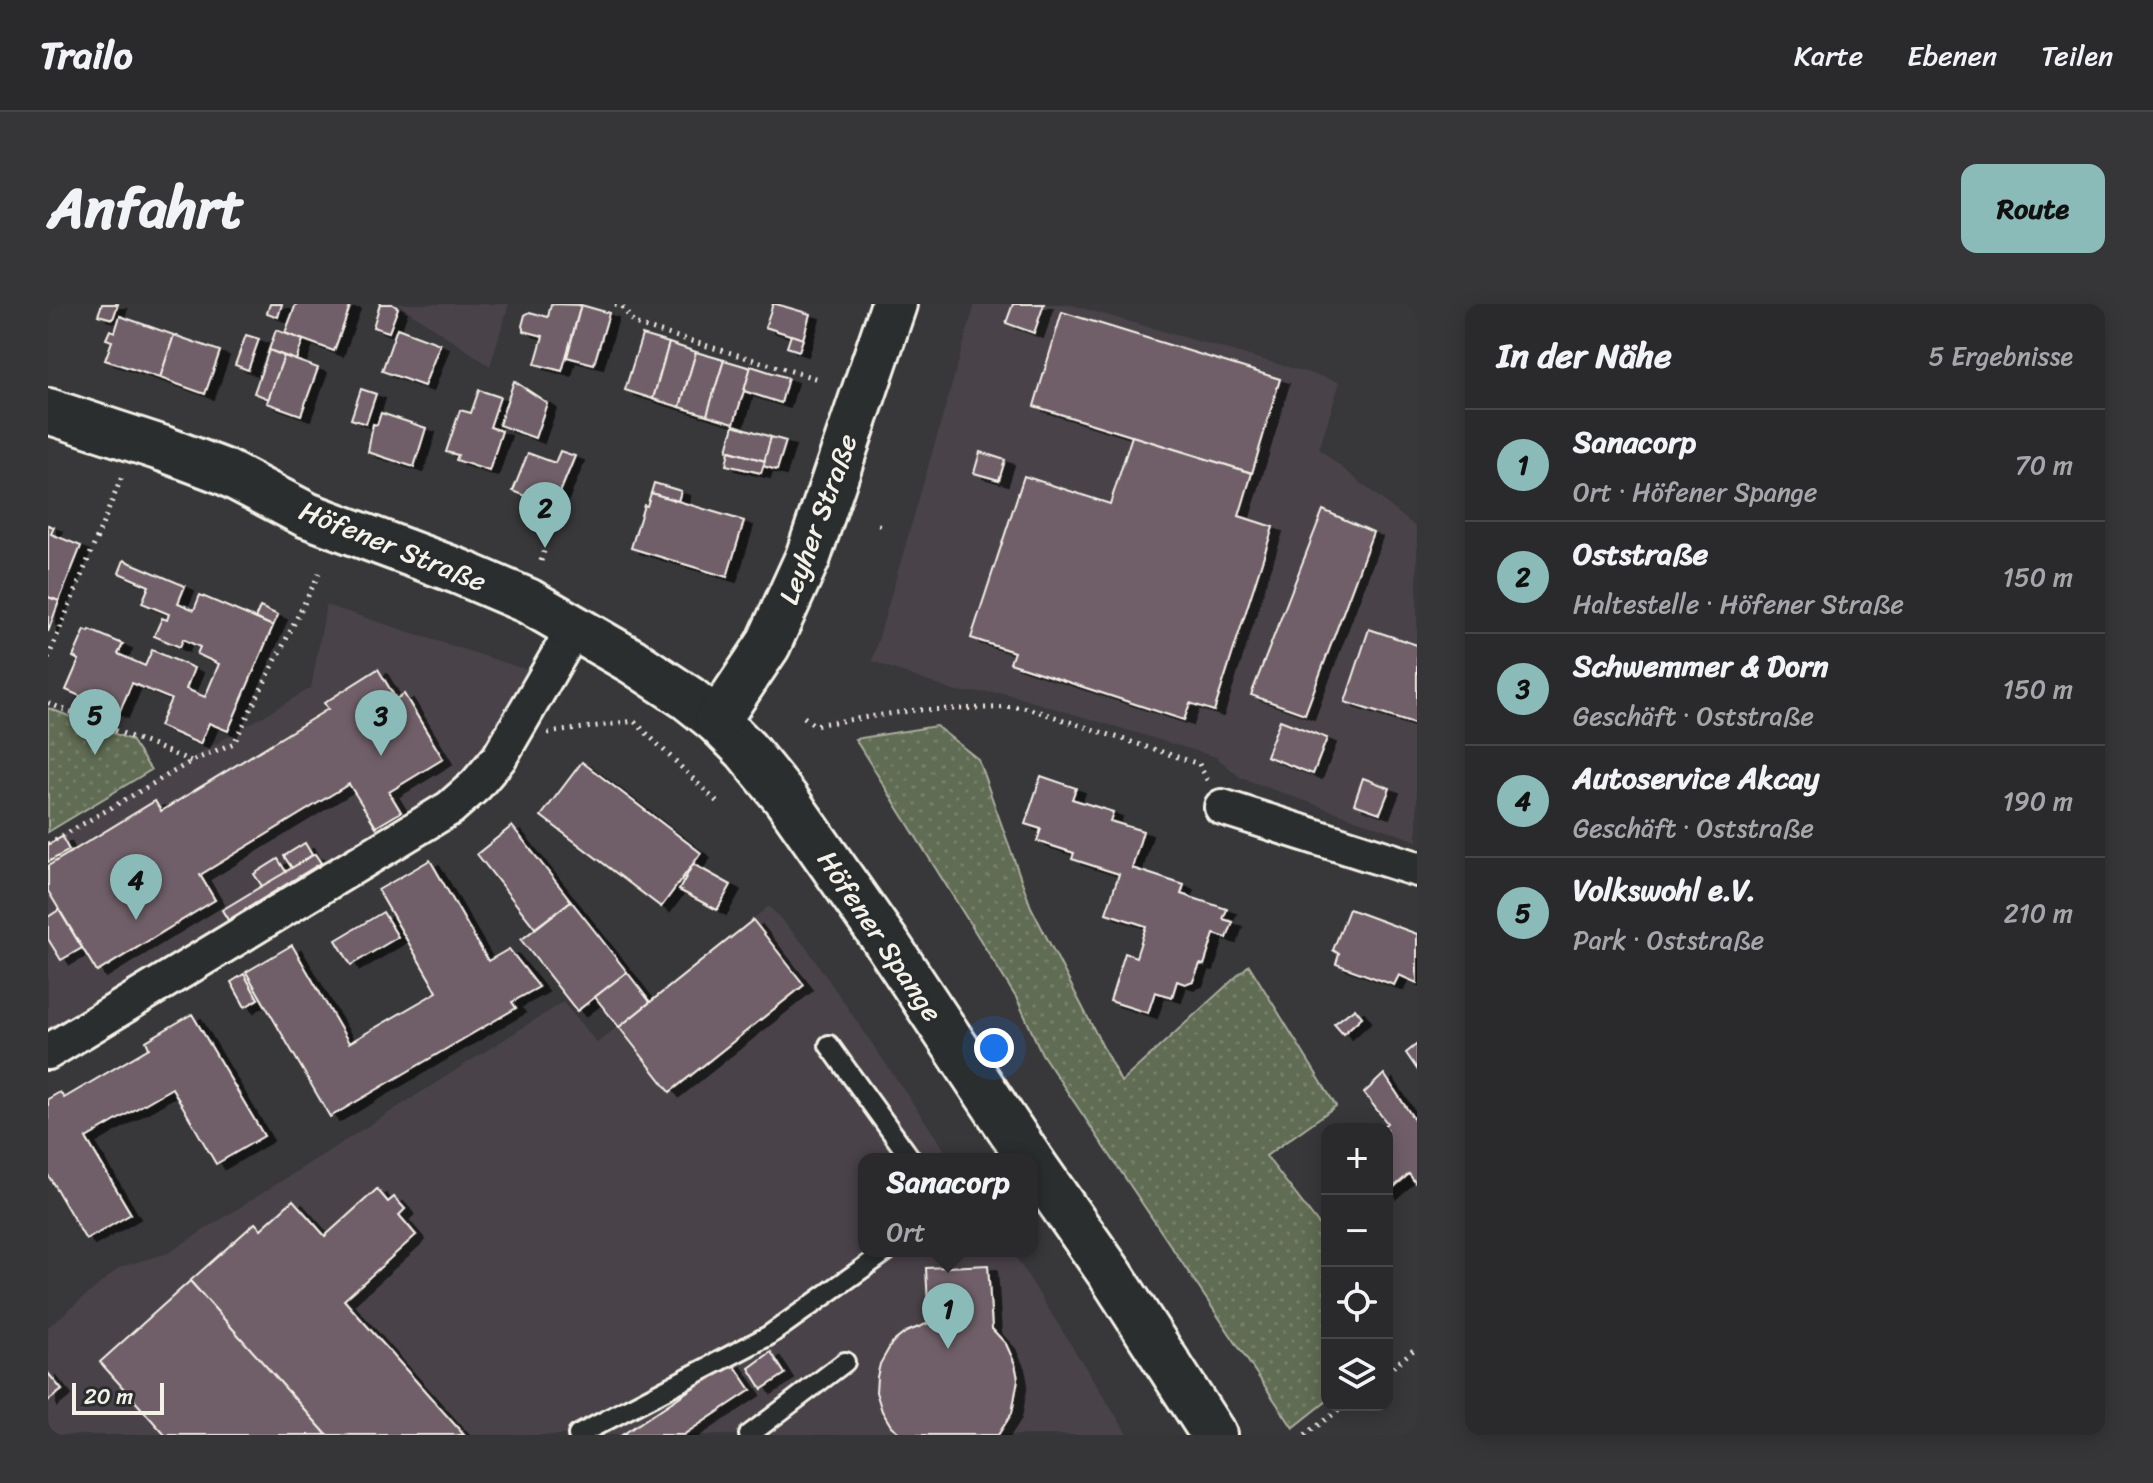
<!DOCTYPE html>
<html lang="de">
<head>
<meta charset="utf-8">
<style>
  body { margin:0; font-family:Sriracha,sans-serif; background:#363538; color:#f1f3f6 }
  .controls { position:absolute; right:24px; bottom:24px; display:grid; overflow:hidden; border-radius:16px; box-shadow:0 4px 20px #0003 }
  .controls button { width:72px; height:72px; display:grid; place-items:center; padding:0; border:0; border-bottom:2px solid #464548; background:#2a292c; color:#f1f3f6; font:40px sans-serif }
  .scale { position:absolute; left:24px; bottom:20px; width:92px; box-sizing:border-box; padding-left:8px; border:4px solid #f4f1e8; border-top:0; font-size:22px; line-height:28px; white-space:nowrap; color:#f4f1e8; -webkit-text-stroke:6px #2a2d2e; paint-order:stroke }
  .you { position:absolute; left:946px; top:744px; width:28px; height:28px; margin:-20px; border:6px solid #fff; border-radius:50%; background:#1a73e8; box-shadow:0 0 0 12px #1a73e833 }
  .badge { display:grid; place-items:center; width:52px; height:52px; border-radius:50%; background:#8bbbb9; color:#111; font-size:26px; font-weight:700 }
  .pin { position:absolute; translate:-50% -66px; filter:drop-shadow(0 2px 4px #0008) }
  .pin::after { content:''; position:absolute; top:42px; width:28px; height:24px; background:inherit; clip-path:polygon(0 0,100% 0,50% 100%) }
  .popup { position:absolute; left:810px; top:849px; width:180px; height:104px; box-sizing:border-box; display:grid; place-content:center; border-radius:16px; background:#2a292c; filter:drop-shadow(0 2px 6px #0005); font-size:26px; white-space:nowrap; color:#a5a6a9 }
  .popup b { font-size:30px; color:#f1f3f6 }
  .popup::after { content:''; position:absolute; left:50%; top:100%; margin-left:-16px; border:16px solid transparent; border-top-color:#2a292c }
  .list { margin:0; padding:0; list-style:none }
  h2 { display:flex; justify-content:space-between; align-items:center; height:104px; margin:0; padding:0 32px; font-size:34px }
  h2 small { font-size:26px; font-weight:400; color:#a5a6a9 }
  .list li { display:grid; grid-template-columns:52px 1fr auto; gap:24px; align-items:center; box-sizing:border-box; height:112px; padding:0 32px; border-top:2px solid #464548 }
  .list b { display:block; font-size:30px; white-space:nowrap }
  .list p { margin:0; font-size:26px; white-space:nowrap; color:#a5a6a9 }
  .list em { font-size:26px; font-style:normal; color:#a5a6a9 }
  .icon { flex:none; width:44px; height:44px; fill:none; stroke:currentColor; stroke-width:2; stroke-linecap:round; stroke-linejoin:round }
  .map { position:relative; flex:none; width:1369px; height:1131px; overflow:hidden; border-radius:16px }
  header { display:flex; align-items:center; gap:48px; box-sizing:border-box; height:112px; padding:0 40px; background:#2a292c; border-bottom:2px solid #464548 }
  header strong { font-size:38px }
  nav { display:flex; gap:44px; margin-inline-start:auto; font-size:28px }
  .intro { display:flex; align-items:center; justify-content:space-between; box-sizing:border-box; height:192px; padding:0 48px }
  h1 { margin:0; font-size:56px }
  .button { padding:20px 36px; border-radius:16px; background:#8bbbb9; color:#111; font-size:28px; font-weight:700 }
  main { display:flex; gap:48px; padding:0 48px }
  aside { flex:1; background:#2a292c; border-radius:16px; box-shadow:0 4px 20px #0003 }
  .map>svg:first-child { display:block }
</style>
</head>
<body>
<header>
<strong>Trailo</strong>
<nav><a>Karte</a><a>Ebenen</a><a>Teilen</a></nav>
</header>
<div class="intro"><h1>Anfahrt</h1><a class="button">Route</a></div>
<main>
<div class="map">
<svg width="1369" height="1131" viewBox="0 0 1369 1131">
  <defs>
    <pattern id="grass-dots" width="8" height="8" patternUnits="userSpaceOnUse" patternTransform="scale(2)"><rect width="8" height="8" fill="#616c53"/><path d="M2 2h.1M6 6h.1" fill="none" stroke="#78816c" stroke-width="1.8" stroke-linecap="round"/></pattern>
    <filter id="shadow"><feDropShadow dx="9" dy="5" stdDeviation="0" flood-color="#0009"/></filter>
  </defs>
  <rect width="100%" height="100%" fill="#38373a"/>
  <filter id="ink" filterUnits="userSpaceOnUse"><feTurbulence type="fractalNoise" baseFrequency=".0125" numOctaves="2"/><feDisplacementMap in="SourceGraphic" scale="16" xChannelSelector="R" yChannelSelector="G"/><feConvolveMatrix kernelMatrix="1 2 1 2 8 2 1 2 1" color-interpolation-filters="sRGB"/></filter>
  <g filter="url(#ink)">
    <g fill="#484348">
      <path d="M350,0H461L442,62Z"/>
      <path d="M927,0H1020L1292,78L1271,145L1369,224V537L1193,474L1168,453L956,389L908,388L824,357Z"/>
      <path d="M278,301L514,377L460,448L0,727V538L263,384Z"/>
      <path d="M721,602L758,643L903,855H816V947H964L1080,1131H0V1023L72,963L120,949L515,698L549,739Z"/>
    </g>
    <g fill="url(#grass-dots)" stroke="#aaae9e" stroke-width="2">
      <path d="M0,404L83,436L103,466L0,528Z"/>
      <path d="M888,422L930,455L983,603L1073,778L1201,661L1288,802L1218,852L1279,931V1097L1245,1124L994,750L969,695L807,435Z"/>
    </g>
    <g fill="#6f5e68" stroke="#f4f1e8" stroke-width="2" filter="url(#shadow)">
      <path d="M54,0H70L65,15L50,11Z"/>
      <path d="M222,0H234L230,13L219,9Z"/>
      <path d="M248,0H303L286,47L237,29Z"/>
      <path d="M332,0H344L350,4L341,28L325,23Z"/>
      <path d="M503,0L533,1L514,67L487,60L495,32L476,27L474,22L477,11L482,8L500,13Z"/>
      <path d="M728,0L762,10L755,35L717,23L725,0Z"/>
      <path d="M965,0H996L986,29L958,19Z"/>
      <path d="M533,1L561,9L546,60L519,53Z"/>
      <path d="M1014,8L1232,75L1204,169L986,102Z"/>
      <path d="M72,12L126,31L112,74L57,56L64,37L58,35L62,26L67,28Z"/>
      <path d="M349,24L392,40L376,82L334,67Z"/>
      <path d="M228,26L255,36L248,56L221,46Z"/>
      <path d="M126,31L172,47L157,90L112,74Z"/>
      <path d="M198,31L211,35L200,66L187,61Z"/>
      <path d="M594,31L621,39L605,95L577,86Z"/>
      <path d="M743,31L755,35L751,47L739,43Z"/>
      <path d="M621,39L648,48L632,103L605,95Z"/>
      <path d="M221,46L236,52L221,95L206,89Z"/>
      <path d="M648,48L676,56L659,111L632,103Z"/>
      <path d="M236,52L270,64L253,111L219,99Z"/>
      <path d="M676,56L703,64L686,119L659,111Z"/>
      <path d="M703,62L740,74L733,99L696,87Z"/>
      <path d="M466,77L499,99L487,134L451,121Z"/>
      <path d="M313,85L328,90L318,120L303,115Z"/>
      <path d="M431,86L452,93L442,123L454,127L441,167L408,156L410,151L398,148L412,106L423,109Z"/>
      <path d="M333,109L378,124L366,163L320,148L325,120L329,121Z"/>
      <path d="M686,121L723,133L717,157L679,146Z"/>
      <path d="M1084,132L1204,169L1191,212L1225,223L1166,407L1142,399L1136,416L962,359L966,348L923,334L976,172L1062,200Z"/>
      <path d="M723,133L738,137L729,166L715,162Z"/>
      <path d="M512,147L527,152L506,203L465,187L480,149L507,159Z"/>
      <path d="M681,147L717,157L713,169L678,161Z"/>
      <path d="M932,148L957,156L951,176L926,169Z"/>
      <path d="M606,179L633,187L630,197L603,189Z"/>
      <path d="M603,189L696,217L679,273L583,244L596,201L599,202Z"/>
      <path d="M1275,206L1325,228L1257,410L1203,391Z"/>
      <path d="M0,221L6,223L3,230L33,242L11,297L0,293Z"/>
      <path d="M76,256L137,282L130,299L146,306L152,291L225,322L180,427L161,419L152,440L111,422L123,395L84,379L71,409L18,386L31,356L25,353L37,326L41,328L42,326L75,340L70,350L97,362L104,346L146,364L138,385L157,393L171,360L149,350L152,343L135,335L132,343L106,332L114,314L119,316L121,310L94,299L101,282L71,269Z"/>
      <path d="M0,293L11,297L0,328Z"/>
      <path d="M212,303L230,311L225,322L207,314Z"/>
      <path d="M1321,325L1369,341V421L1297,398Z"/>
      <path d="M330,365L348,395L356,390L395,455L341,488L353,508L328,523L301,480L152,571L167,596L49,668L0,587V562L107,497L113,507L280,405L276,399Z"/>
      <path d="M1232,416L1279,434L1265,470L1218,452Z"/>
      <path d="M534,458L653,549L613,603L493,512Z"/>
      <path d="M993,472L1028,484L1024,495L1065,508L1062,517L1095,527L1084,564L1136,581L1133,590L1179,605L1175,615L1185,618L1179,634L1166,630L1156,661L1152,660L1145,677L1137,680L1129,677L1124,693L1107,688L1100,709L1062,697L1077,649L1088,653L1098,622L1058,609L1071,570L1024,555L1026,549L989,537L993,525L977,520Z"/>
      <path d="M1315,474L1342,484L1332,509L1306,500Z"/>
      <path d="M464,522L523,597L487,624L429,550Z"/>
      <path d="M14,533L21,546L0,558V541Z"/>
      <path d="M257,539L264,551L244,564L236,552Z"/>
      <path d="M267,550L273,559L180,616L174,606Z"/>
      <path d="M230,555L238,568L214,582L206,570Z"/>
      <path d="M382,556L440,657L461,645L491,683L464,698L468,704L282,813L198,668L244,641L301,739L389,688L330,586Z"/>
      <path d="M645,560L683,581L669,606L631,586Z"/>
      <path d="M523,597L579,668L529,707L473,636Z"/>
      <path d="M1301,605L1369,630V679L1351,671L1346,681L1288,660L1291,650L1285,646Z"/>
      <path d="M11,606L34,644L13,656L0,635V613Z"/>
      <path d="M335,608L350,633L303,661L288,636Z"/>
      <path d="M705,616L756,681L622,788L571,723Z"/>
      <path d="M579,668L602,698L571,723L547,693Z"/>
      <path d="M196,670L210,695L197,703L183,678Z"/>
      <path d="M1307,704L1314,713L1295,730L1286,720Z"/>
      <path d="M144,710L216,832L168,860L124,784L38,834L83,910L38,936L0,871V795L12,788L16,794L101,744L98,737Z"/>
      <path d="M1369,740V765L1358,749Z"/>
      <path d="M1336,770L1369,820V881L1361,870L1339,889V825H1331L1339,819L1316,789Z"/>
      <path d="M329,885L340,898L346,893L357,905L351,911L368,931L296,996L416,1131H279L142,977L207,919L213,925L245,896L277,932Z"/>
      <path d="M940,961L944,1025L958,1040L967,1060L970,1075L964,1109L950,1131H854L843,1122L834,1107L828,1088L829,1073L832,1060L844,1039L858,1028L881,1019L878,964Z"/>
      <path d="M142,977L279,1131H117L52,1058Z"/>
      <path d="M723,1048L737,1070L714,1085L701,1064Z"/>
      <path d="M684,1058L703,1086L635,1131H574Z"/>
      <path d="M0,1069L14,1086L0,1097Z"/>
    </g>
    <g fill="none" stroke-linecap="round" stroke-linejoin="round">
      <g stroke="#f4f1e8" stroke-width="24">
        <g id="lane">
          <path d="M781,741L863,855"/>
          <path d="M530,1131L720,1032L839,947"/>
          <path d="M701,1131L797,1058"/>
        </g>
      </g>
      <g stroke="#f4f1e8" stroke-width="40">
        <g id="street">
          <path d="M1174,503L1369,565"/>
          <path d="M0,748L402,504L428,481L451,454L527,323"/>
        </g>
      </g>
      <g stroke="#f4f1e8" stroke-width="50">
        <g id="secondary">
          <path d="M0,107L116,145L177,168L259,211L412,268L480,297L584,357L640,394L669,417L698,446L738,495L838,638L982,855"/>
          <path d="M669,417L720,341L760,253L846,0"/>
          <path d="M984,858L1063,971L1166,1131"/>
        </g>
      </g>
      <g stroke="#f4f1e8" stroke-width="5" stroke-dasharray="2 6" stroke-linecap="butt">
        <path d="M567,0L574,2L586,20L770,75"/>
        <path d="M830,221L835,222"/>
        <path d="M493,257L497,244"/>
        <path d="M0,354L75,170"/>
        <path d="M0,399L143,457"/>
        <path d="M756,413L766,421L868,406L976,403L1151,460L1160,478"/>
        <path d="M500,429L586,417L670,499"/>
        <path d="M0,540L144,457L186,439L274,264"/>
        <path d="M1339,1068L1369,1043"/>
        <path d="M1257,1131L1298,1101"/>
      </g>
      <use href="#lane" stroke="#2a2d2e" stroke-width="18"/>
      <use href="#street" stroke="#2a2d2e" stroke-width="34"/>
      <use href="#secondary" stroke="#2a2d2e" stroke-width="44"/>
    </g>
  </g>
  <g text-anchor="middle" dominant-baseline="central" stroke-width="7" stroke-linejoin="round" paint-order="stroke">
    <g font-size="28" fill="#f4f1e8" stroke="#2a2d2e">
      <text transform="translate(770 215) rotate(-70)">Leyher Straße</text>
      <text transform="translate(345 242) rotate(22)">Höfener Straße</text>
      <text transform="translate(832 632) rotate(56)">Höfener Spange</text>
    </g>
  </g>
</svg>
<div class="controls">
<button>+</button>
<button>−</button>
<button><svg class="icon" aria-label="locate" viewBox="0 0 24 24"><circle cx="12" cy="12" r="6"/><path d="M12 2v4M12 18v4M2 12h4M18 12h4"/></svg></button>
<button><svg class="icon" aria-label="layers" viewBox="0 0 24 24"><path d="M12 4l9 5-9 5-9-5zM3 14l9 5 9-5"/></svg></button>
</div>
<div class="scale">20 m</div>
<div class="you"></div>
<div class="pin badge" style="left:900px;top:1045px">1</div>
<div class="popup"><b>Sanacorp</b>Ort</div>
<div class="pin badge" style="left:497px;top:244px">2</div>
<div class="pin badge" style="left:333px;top:452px">3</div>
<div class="pin badge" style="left:88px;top:616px">4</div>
<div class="pin badge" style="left:47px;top:451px">5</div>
</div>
<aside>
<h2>In der Nähe<small>5 Ergebnisse</small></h2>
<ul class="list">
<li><span class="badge">1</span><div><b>Sanacorp</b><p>Ort · Höfener Spange</p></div><em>70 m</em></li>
<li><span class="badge">2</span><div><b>Oststraße</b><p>Haltestelle · Höfener Straße</p></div><em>150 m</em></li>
<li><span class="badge">3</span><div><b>Schwemmer &amp; Dorn</b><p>Geschäft · Oststraße</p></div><em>150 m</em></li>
<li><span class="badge">4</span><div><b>Autoservice Akcay</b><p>Geschäft · Oststraße</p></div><em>190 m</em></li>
<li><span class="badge">5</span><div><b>Volkswohl e.V.</b><p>Park · Oststraße</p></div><em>210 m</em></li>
</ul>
</aside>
</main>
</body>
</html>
